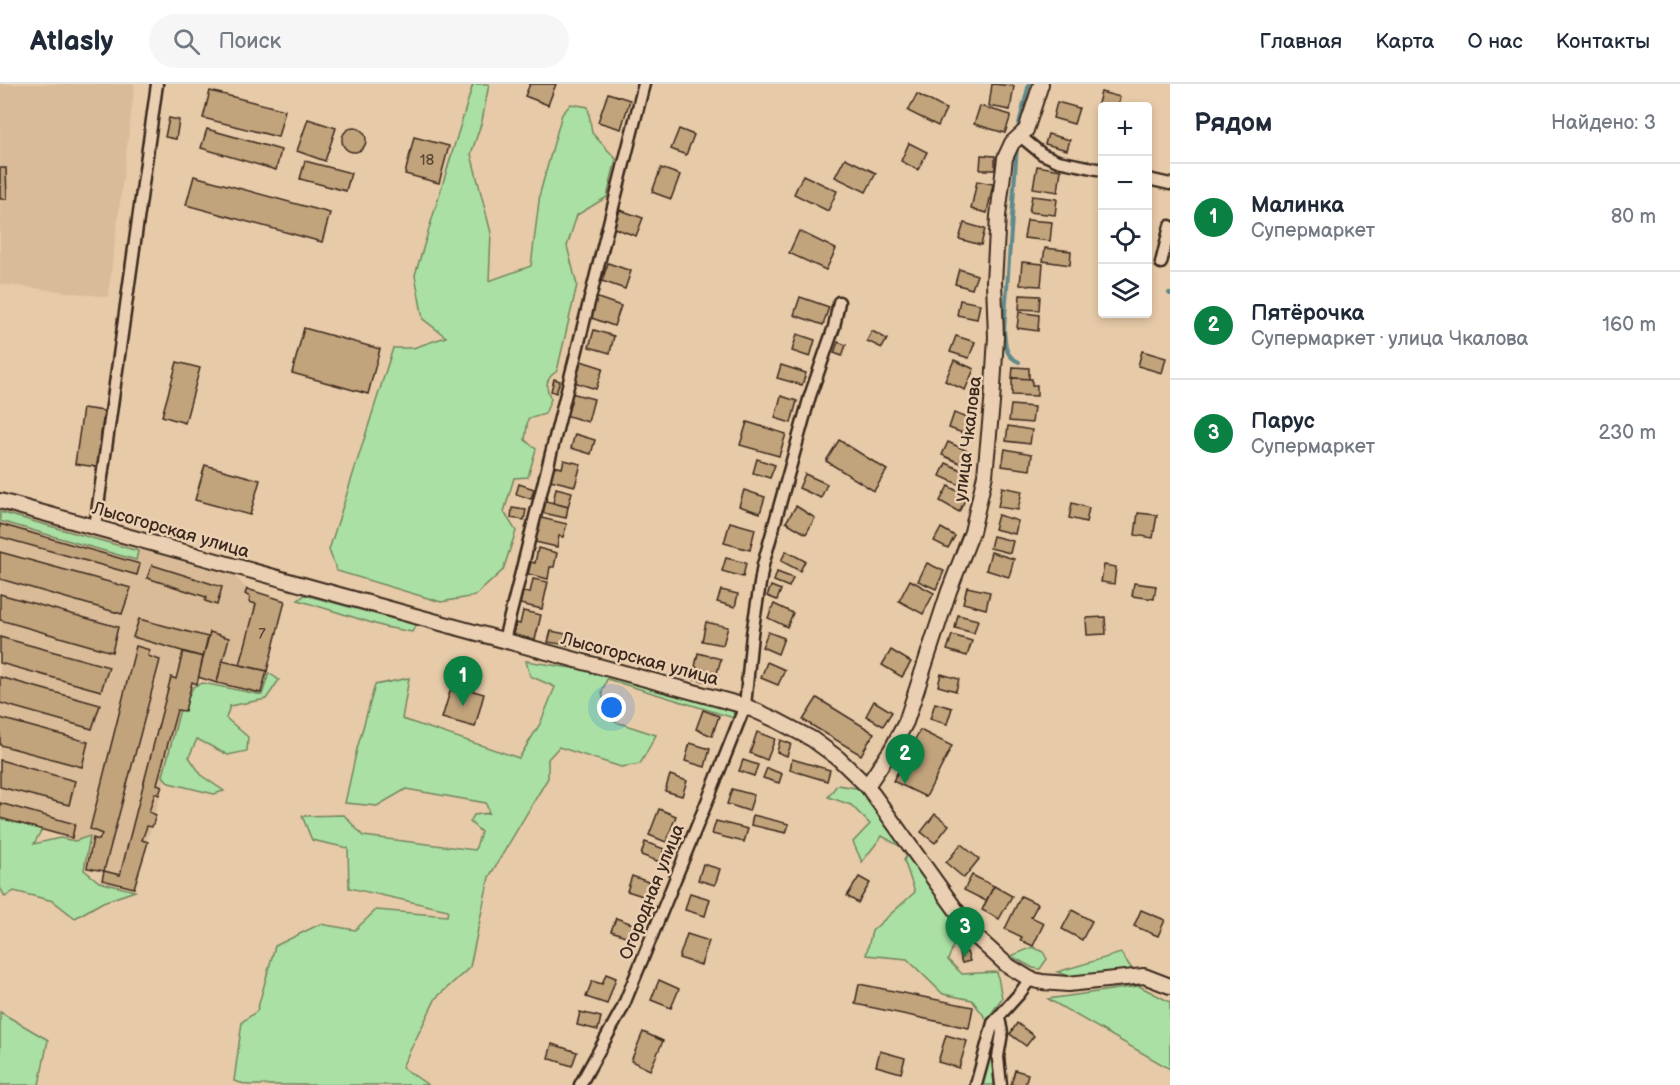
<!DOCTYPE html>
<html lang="ru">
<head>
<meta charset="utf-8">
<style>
  body { margin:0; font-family:"Balsamiq Sans",sans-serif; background:#f6f6f7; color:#1f2937 }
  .controls { position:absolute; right:18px; top:18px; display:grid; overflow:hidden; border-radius:6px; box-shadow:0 3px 9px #0003 }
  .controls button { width:54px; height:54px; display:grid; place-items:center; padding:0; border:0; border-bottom:2px solid #e0e1e3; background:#fff; color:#1f2937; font:30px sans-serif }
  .you { position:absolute; left:612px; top:624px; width:21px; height:21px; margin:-15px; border:4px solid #fff; border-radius:50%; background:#1a73e8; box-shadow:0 0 0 9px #1a73e833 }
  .badge { display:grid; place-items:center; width:39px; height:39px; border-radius:50%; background:#0b8043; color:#fff; font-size:20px; font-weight:700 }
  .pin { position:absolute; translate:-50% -50px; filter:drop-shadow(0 2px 3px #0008) }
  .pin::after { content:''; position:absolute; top:32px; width:21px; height:18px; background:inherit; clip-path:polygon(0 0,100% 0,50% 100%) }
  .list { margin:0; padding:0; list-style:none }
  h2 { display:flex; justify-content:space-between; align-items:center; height:78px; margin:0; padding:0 24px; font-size:26px }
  h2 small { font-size:20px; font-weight:400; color:#747a83 }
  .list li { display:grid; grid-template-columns:39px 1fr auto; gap:18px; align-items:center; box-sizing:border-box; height:108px; padding:0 24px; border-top:2px solid #e0e1e3 }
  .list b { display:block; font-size:22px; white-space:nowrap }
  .list p { margin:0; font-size:20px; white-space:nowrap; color:#747a83 }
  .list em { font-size:20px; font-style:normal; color:#747a83 }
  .icon { flex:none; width:33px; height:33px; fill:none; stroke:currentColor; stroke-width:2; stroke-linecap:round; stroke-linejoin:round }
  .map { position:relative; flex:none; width:1170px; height:1001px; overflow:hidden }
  header { display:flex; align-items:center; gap:36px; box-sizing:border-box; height:84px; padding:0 30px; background:#fff; border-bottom:2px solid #e0e1e3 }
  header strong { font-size:28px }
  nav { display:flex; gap:33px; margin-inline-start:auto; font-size:21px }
  .search { width:420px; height:54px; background:#f6f6f7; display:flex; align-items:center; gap:15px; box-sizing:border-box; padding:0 21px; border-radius:33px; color:#747a83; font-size:22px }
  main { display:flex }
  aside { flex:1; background:#fff }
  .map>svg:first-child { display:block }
</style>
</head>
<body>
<header>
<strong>Atlasly</strong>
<div class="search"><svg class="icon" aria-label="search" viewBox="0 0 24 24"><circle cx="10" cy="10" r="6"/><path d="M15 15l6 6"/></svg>Поиск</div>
<nav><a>Главная</a><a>Карта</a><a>О нас</a><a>Контакты</a></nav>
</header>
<main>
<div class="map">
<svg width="1170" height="1001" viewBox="0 0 1170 1001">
  <rect width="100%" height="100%" fill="#e7caa8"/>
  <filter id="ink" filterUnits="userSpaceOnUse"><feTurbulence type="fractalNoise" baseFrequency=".0167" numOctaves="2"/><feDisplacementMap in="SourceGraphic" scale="12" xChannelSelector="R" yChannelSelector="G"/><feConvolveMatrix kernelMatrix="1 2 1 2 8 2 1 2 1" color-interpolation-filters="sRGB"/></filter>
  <g filter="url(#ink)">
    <g fill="#d9bb98">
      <path d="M0,0H135L108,213L0,200Z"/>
      <path d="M0,425L234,491L247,505L285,517L261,609L199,593L197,600L192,599L134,804L102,796L104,787L64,778L72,753L0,734Z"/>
    </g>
    <g fill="#aae0a3" stroke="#728560" stroke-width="1.5">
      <path d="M473,0H489L482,37L471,70L491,149L489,197L531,182L540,109L562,30L571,20L588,23L592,49L616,75L607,113L577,131L567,162L577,201L557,287C545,295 545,302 551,315L545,330L528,335L525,356L536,365L528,393L514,394L504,428L516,447L503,486L475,512L441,518L337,487L329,466L393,264H413L446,253L423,235L415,191Z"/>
      <path d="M0,428L138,467L136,476L0,437Z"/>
      <path d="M305,511L416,541L412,548L385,543L298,516Z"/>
      <path d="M526,577L610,590L733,625L734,634L607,595L602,608L607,635L656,651L640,680L621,683L559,663L548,675V694L489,793L470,883L436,914L402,983L428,1001H248L234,997L242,938L257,927L275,862L320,840L355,846L376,826L447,832L448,826L349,804L348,764L312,756L302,732L344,731L363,752L475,766L481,748L470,738L474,731L489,729L486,719L406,705L377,722L345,719L357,665L375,601L409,594L402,635L519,674L540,640L555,603L530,592Z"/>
      <path d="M269,589L279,596L266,615L230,622L226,634L248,653L247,667L228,671L197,655L189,673L202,692L224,707L214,710L169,699L163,692L179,629L194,602L203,599L262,611Z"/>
      <path d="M837,701L862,705L904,756L901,763L882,752L862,778L853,758L870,740L851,721L828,713Z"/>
      <path d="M0,734L42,745L34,760L60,754L75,757L90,752L84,786L99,798L135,807L103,818L75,834L53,817L14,807L5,813L0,803Z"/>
      <path d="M909,768L962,838L948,876L962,890L997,888L1002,914L987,936L972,916L943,910L907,875L866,871L872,847L915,808L904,776Z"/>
      <path d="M1033,863L1043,868L1047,875L1040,885L1033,884L1011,872Z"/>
      <path d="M1121,869L1134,888L1075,894L1057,888Z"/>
      <path d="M1139,902L1170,918V985L1048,915Z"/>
      <path d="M0,928L48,956L39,1001H0Z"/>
      <path d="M995,939L1000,950L999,1001H980Z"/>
    </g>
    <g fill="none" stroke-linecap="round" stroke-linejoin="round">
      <g stroke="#60898b" stroke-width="4">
        <path d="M1017,48L1029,0"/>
        <path d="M1017,62L1004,246C1006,262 1004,271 1019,278"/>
        <path d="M1169,209L1170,210"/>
      </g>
    </g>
    <g fill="#c1a37c" stroke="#3b2a1e" stroke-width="1.5">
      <path d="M530,0H556L548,21L525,12Z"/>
      <path d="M992,0L1014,2L1010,26L989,22Z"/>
      <path d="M210,7L285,26L278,53L203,34Z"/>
      <path d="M1101,8L1120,13L1118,22H1102V25L1097,23Z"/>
      <path d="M608,9L630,16L621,45L598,38Z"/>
      <path d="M917,10L946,25L938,42L908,27Z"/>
      <path d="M1057,18L1079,24L1074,40L1053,34Z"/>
      <path d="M980,22L1011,31L1005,49L974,40Z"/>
      <path d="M169,34L179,36L176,55L165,53Z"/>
      <path d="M308,35L336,44L325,77L297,67Z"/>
      <circle cx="354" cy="56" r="12"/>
      <path d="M207,45L281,66L276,86L201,64Z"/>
      <path d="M679,45L694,51L686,71L671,65Z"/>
      <path d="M1048,50L1070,56L1067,66L1045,60Z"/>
      <path d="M414,53L449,62L439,99L405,90Z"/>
      <path d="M909,59L927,68L918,86L901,77Z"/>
      <path d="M981,71L995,72V86H980Z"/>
      <path d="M845,74L876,89L866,108L835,93Z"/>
      <path d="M305,77L351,89L346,107L300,95Z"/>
      <path d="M1037,82L1061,86L1058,108L1033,104Z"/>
      <path d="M0,84H6L7,115H0Z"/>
      <path d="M661,84L680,91L671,115L652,108Z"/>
      <path d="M803,91L837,107L828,127L794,110Z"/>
      <path d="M194,92L330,129L322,158L186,121Z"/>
      <path d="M977,97L993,100L987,129L971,125Z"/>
      <path d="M1032,112L1057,115L1055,131L1029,128Z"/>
      <path d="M620,126L643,134L636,152L614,144Z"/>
      <path d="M1027,136L1052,138L1050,157L1024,154Z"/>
      <path d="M964,139L985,145L981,161L959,155Z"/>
      <path d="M799,147L836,165L826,186L789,169Z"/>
      <path d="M1045,164L1071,167L1070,181L1043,177Z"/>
      <path d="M1022,178L1043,180L1041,202L1020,201Z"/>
      <path d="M608,179L631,187L625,205L602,197Z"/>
      <path d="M959,185L977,191L972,205L955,200Z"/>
      <path d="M1020,211L1040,212L1039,226L1019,225Z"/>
      <path d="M595,213L621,222L614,242L589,233Z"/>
      <path d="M800,213L829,223L823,241L794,231Z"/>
      <path d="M960,216L980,220L977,235L957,231Z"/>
      <path d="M1019,228L1039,231L1038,247L1017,244Z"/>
      <path d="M304,244L380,265L368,310L292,289Z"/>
      <path d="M594,246L614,252L610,269L589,263Z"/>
      <path d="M872,247L887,255L882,264L867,257Z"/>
      <path d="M797,250L815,256L810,273L792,267Z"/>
      <path d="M956,252L975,258L969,274L950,268Z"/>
      <path d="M838,258L846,261L842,272L834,269Z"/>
      <path d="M1142,267L1166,274L1162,289L1138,282Z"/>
      <path d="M954,276L974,285L965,306L945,297Z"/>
      <path d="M581,277L603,284L596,305L574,298Z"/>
      <path d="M177,278L200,284L185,339L162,332Z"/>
      <path d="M781,281L806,289L802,301L777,294Z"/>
      <path d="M1013,283L1029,284V295L1012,294Z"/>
      <path d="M1012,294L1032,295V301H1037V312L1012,311Z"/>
      <path d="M554,295L560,297L556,309L551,307Z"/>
      <path d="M571,309L594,315L588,338L565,331Z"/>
      <path d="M781,312L797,317L791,339L775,334Z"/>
      <path d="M1011,321L1034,323L1032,339L1009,337Z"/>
      <path d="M83,324L104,327L97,383L75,380Z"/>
      <path d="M954,329L973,336L968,351L949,344Z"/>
      <path d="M747,338L786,350L779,372L740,361Z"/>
      <path d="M1008,342L1032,346L1030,360L1006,357Z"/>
      <path d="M575,350L595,356L591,370L571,364Z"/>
      <path d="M839,356L887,386L874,407L826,377Z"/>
      <path d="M948,358L970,368L964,381L942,371Z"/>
      <path d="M1005,365L1032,370L1030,386L1002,382Z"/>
      <path d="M757,375L775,381L770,394L753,389Z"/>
      <path d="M564,376L581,380L575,402L550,396L554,382L562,384Z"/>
      <path d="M946,379L967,389L962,402L940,392Z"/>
      <path d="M205,381L260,396L250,431L195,416Z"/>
      <path d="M805,390L827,400L821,414L799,404Z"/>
      <path d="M519,400L534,405L531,415L516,410Z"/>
      <path d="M948,402L967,412L959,428L940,417Z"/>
      <path d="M1002,403L1022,407L1018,426L998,423Z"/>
      <path d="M556,404L572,408L568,423L553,419Z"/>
      <path d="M744,406L765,413L760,429L739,422Z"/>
      <path d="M546,417L568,423L566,434L543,429Z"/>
      <path d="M1072,419L1089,424L1086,438L1069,434Z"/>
      <path d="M796,422L815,434L806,450L786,438Z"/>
      <path d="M512,424L526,426L524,436L511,434Z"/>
      <path d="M1138,429L1157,431L1153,454L1135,451Z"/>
      <path d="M998,431L1018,437L1015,450L994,445Z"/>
      <path d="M537,433L567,440L563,453L559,452L557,463L535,458L537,449L534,448Z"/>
      <path d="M730,438L755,445L750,466L724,459Z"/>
      <path d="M0,440L140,480L137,491L0,453Z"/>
      <path d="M941,444L955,452L948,464L934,457Z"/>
      <path d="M993,452L1013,457L1010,469L990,464Z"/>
      <path d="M538,464L557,469L554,483H550L548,495L528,490L531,478L535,479Z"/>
      <path d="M786,467L805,477L800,487L781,477Z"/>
      <path d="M0,468L131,504L122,530L0,495Z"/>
      <path d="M991,468L1014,475L1009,493L986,486Z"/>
      <path d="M726,474L746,479L743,493L722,487Z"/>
      <path d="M927,479L944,487L936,505L918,497Z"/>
      <path d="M152,481L222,503L217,521L205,517L206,513L147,494Z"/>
      <path d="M1104,481L1116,483L1114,500L1101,498Z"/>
      <path d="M777,488L793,494L789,503L774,497Z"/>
      <path d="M533,495L548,498L542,525L520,520L523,508L530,509Z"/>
      <path d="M910,496L934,509L923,530L899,517Z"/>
      <path d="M1134,499L1156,502L1154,515L1132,512Z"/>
      <path d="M771,502L781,506L777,516L767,512Z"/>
      <path d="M967,503L990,508L986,525L963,519Z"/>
      <path d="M247,505L285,517L267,587L240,581L256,520L249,518L250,513L245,510Z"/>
      <path d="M721,506L738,510L735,523L717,518Z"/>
      <path d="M0,510L118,543L112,568L0,536Z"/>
      <path d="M774,520L793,529L787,543L768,534Z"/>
      <path d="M523,527L541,531L535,556L514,551L516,539L520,540Z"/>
      <path d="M958,531L978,536L974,549L955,544Z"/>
      <path d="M1105,533L1106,550L1087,551L1086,534Z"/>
      <path d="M139,535L208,553L203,573L133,553Z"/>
      <path d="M706,538L728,543L723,561L702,557Z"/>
      <path d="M551,547L576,552L573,562L548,558Z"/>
      <path d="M210,548L229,554L217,599L198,593Z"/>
      <path d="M768,548L784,554L778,570L762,563Z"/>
      <path d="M952,551L972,557L967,572L947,566Z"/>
      <path d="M0,553L109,583L101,607L0,579Z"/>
      <path d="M136,562L150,566L148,572L160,576L104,787L87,784L93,754L99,756L102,750L90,745Z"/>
      <path d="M891,566L911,578L902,593L882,581Z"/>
      <path d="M183,568L203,573L197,600L192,598L185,627L177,626L157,700L162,702L159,711L155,709L149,728L156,731L152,743L147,742L142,756L148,758L134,804L102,796L104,787L120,791L171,593L176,595Z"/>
      <path d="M698,569L721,575L717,589L695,583Z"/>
      <path d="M222,577L267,587L261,609L217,599Z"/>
      <path d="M767,578L785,586L778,601L761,594Z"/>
      <path d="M695,584L718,591L715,600L692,594Z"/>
      <path d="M941,590L959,595L956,607L938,602Z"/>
      <path d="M0,593L100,621L92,645L0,619Z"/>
      <path d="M452,601L484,610L475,643L442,634Z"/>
      <path d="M817,614L874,649L861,671L803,636Z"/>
      <path d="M874,617L892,628L883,642L866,632Z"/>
      <path d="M935,619L952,624L947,640L930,635Z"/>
      <path d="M703,626L719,632L712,652L696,645Z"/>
      <path d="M0,634L88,658L82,683L0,661Z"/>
      <path d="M920,646L952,662L926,713L893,697Z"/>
      <path d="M757,648L775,655L767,676L750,669Z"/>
      <path d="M780,656L791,660L787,672L777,668Z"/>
      <path d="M690,659L710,665L705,683L685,677Z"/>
      <path d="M792,675L830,686L827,697L790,686Z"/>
      <path d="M0,676L75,697L69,721L0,703Z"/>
      <path d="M743,676L758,681L754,692L739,687Z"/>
      <path d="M767,684L782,690L779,699L763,694Z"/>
      <path d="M670,691L687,697L682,712L665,707Z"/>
      <path d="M732,705L754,711L749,727L727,720Z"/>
      <path d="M0,719L75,740L72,754L0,734Z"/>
      <path d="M659,725L676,732L666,758L649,751Z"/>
      <path d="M935,730L949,741L935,759L921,748Z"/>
      <path d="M753,731L789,740L786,749L751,741Z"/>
      <path d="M716,737L748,745L744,758L712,750Z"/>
      <path d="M645,758L664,765L660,778L641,771Z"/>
      <path d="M961,760L979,775L964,794L946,779Z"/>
      <path d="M703,780L720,785L715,801L698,796Z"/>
      <path d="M972,791L994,802L986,817L964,806Z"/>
      <path d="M632,792L651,799L646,813L627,807Z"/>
      <path d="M859,793L870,799L858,819L847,812Z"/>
      <path d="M994,802L1012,812L999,835L982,826Z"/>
      <path d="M690,809L710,815L705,832L685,826Z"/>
      <path d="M1021,812L1038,820L1031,833L1044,839L1033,862L1020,856L1022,853L1005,845Z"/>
      <path d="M1072,826L1092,837L1082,856L1062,845Z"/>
      <path d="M1141,826L1165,836L1158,852L1134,842Z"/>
      <path d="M616,834L638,842L634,855L611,847Z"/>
      <path d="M687,850L709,857L701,881L679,874Z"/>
      <path d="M967,868L970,877L962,879L959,870Z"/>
      <path d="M606,890L616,894L607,920L586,913L592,897L602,900Z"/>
      <path d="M659,896L679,905L671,924L651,916Z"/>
      <path d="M859,900L973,923L969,944L855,920Z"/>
      <path d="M580,928L601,933L598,946L577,941Z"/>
      <path d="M1017,939L1034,952L1026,962L1010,950Z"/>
      <path d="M643,948L663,957L650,986L631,977Z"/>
      <path d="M946,951L967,957L959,984L938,978Z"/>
      <path d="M552,960L577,968L572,982L548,974Z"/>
      <path d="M880,967L905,974L901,989L876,982Z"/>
      <path d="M1015,986L1028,990L1025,1001H1011Z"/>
    </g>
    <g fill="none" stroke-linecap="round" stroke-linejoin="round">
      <g stroke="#3b2a1e" stroke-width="15">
        <g id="minor">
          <path d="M1020,52L1042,70L1058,77L1102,86"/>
          <path d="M1148,95L1170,100"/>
          <path d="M1161,179L1170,142"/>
          <path d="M95,443L157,0"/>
          <path d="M504,556L644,0"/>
          <path d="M999,934L1002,949L998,973L1001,1001"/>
          <path d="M580,1001L622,925L710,710L745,622L752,550L763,481L810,312L834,243L839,218"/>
          <path d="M976,1001L993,939L1020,909L1030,895"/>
        </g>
      </g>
      <g stroke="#3b2a1e" stroke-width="18">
        <g id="tertiary">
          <path d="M0,417L415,532L745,622L776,636L812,655L838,674L867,702L974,851L1007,881L1030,895L1042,898L1068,900L1144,892L1170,902"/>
          <path d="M867,702L891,666L906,638L949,507L972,448L985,391L992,319L996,253L994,198L998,132L1005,74L1012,59L1026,46L1041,0"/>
        </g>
      </g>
      <use href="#minor" stroke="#ebcfb2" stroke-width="10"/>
      <use href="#tertiary" stroke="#ebcfb2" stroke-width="14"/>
    </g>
  </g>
  <g text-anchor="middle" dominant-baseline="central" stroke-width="5" stroke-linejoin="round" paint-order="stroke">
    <g font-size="15" fill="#5c4836">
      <text x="427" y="76">18</text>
      <text x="262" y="550">7</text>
    </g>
    <g font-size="18" fill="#3b2a1e" stroke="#ebcfb2">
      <text transform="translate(968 355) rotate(-83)">улица Чкалова</text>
      <text transform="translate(171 446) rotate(16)">Лысогорская улица</text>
      <text transform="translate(640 575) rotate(15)">Лысогорская улица</text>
      <text transform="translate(652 808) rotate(-68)">Огородная улица</text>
    </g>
  </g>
</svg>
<div class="controls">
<button>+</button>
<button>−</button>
<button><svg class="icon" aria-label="locate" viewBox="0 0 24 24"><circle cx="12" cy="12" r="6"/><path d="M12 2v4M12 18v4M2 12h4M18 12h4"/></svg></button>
<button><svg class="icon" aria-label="layers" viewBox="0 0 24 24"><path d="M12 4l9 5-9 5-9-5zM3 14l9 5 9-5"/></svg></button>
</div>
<div class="you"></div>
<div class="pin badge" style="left:463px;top:622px">1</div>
<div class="pin badge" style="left:905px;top:700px">2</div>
<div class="pin badge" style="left:965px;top:873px">3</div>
</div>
<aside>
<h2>Рядом<small>Найдено: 3</small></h2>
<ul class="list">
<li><span class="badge">1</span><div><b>Малинка</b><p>Супермаркет</p></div><em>80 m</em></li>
<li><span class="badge">2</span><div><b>Пятёрочка</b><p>Супермаркет · улица Чкалова</p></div><em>160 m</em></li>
<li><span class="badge">3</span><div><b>Парус</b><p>Супермаркет</p></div><em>230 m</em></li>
</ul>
</aside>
</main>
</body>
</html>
